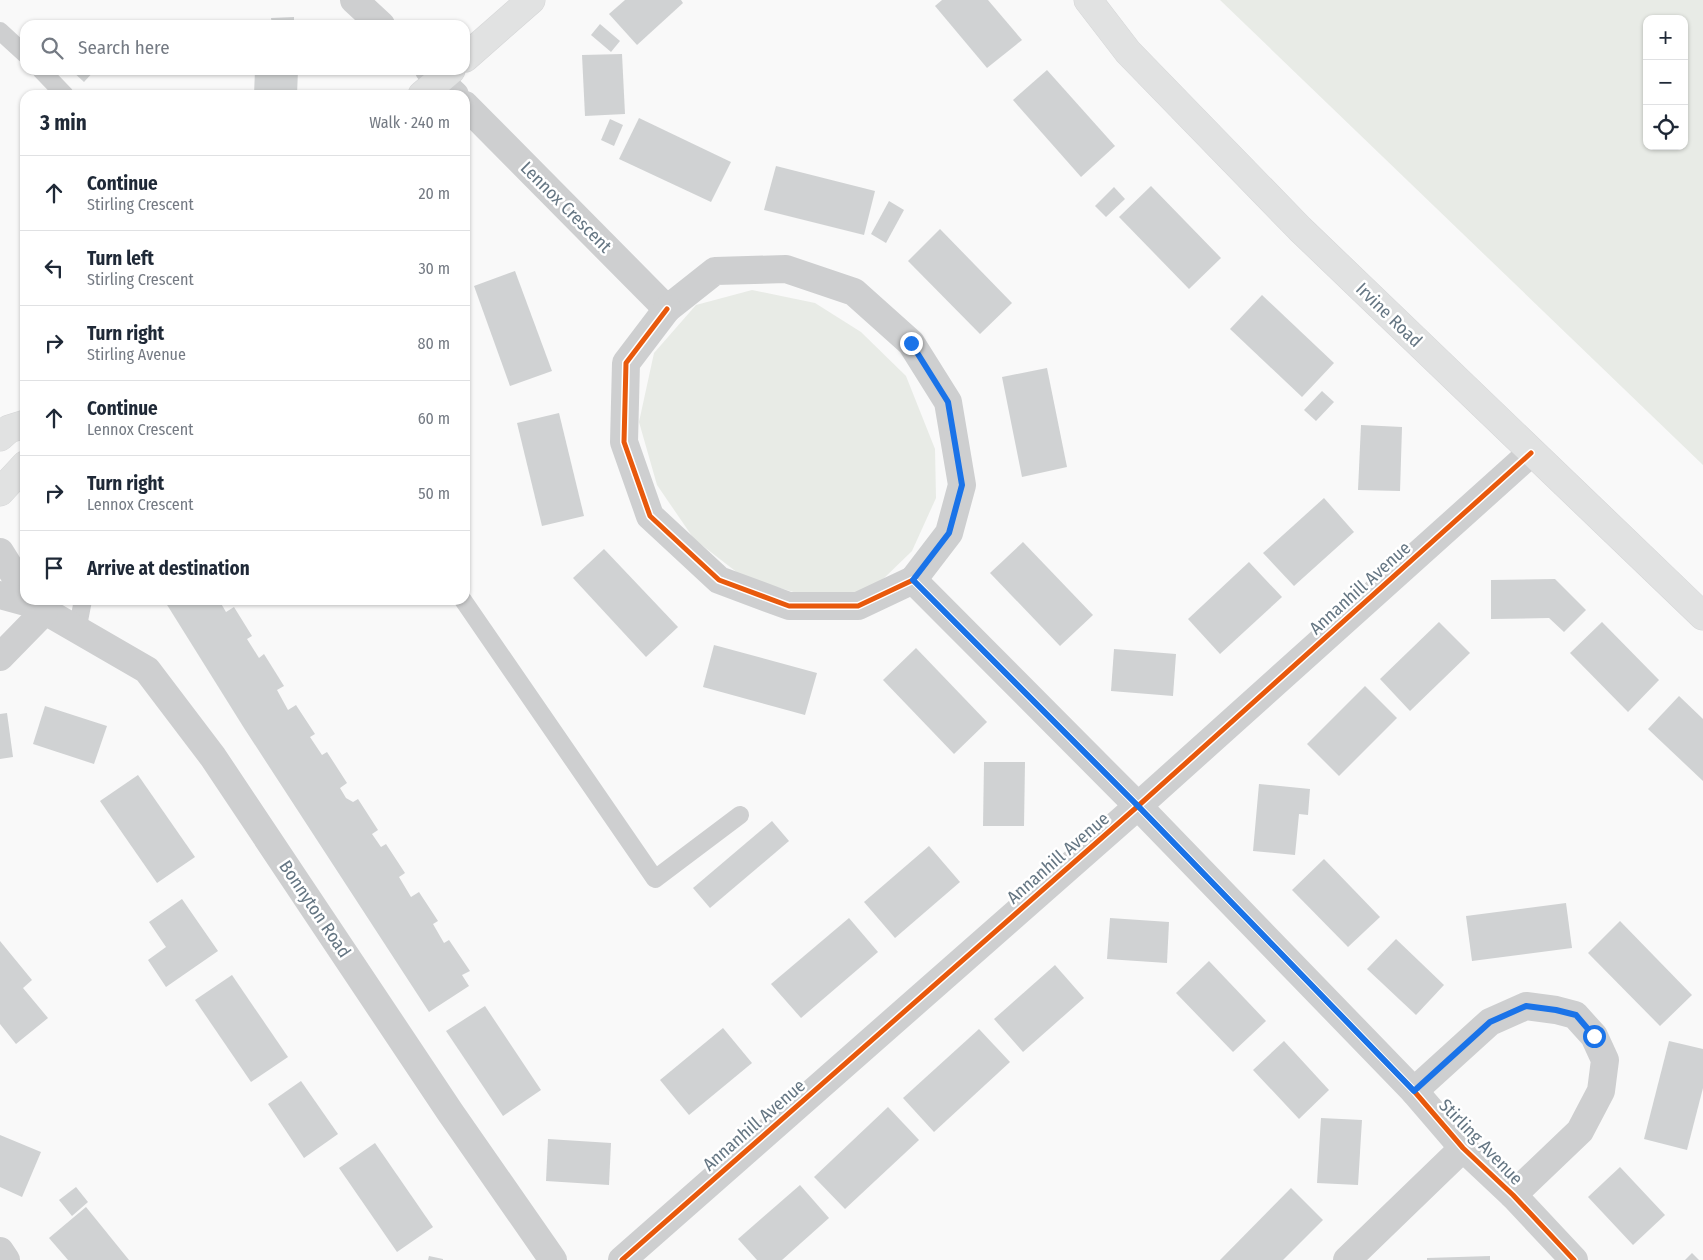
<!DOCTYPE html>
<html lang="en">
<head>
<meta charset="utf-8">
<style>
  body { margin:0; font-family:"Fira Sans Condensed",sans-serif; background:#f6f6f7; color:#1f2937 }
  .controls { position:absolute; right:15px; top:15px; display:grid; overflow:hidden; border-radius:10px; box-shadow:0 1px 4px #0004 }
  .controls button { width:45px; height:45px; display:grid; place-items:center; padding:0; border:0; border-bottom:1px solid #e0e1e3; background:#fff; color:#1f2937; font:25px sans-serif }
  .stop { position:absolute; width:15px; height:15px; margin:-11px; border:4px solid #1a73e8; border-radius:50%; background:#fff }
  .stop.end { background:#1a73e8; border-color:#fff; box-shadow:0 1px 5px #0008 }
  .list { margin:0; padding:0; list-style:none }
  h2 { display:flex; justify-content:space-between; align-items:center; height:65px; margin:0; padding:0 20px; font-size:21px }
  h2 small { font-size:16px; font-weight:400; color:#747a83 }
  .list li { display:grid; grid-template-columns:32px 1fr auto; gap:15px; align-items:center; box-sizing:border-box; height:75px; padding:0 20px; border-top:1px solid #e0e1e3 }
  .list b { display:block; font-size:19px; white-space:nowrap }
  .list p { margin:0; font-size:16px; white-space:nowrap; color:#747a83 }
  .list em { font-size:16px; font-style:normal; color:#747a83 }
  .icon { flex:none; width:28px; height:28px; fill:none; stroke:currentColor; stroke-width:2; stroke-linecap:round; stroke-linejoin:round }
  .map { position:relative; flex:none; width:1703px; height:1260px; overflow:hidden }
  .search { position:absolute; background:#fff; box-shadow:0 1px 4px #0004; left:20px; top:20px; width:450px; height:55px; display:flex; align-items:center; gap:12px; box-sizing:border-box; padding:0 18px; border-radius:15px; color:#747a83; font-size:19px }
  .panel { position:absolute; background:#fff; box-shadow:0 1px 4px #0004; left:20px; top:90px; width:450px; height:515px; border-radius:15px }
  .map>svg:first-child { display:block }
</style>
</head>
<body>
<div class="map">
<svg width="1703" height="1260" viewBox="0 0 1703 1260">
  <rect width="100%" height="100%" fill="#f9f9f9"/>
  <g fill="#e8ebe6" fill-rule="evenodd">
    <path d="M1220,0H1703V465ZM1647,19H1684V146H1647Z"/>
    <path d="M752,290L815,303L861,332L906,376L935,449L936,498L912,551L879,583L853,595L797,593L743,577L694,539L657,485L639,422L654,353L696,305Z"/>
  </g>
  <g fill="#d0d2d3">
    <path d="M625,0H681L683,3L637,45L609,14Z"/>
    <path d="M942,0H988L1022,40L987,68L935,6Z"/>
    <path d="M294,17V25H272L271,18Z"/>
    <path d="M600,24L620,41L611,52L591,35Z"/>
    <path d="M622,54L625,114L585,116L582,55Z"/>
    <path d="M71,70H95L84,82Z"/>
    <path d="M255,70H298L297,95H254Z"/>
    <path d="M1047,70L1115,146L1081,177L1013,100Z"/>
    <path d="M639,118L731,162L711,202L619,159Z"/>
    <path d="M610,119L623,125L614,146L601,140Z"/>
    <path d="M776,166L875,191L864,235L764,210Z"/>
    <path d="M1151,186L1221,258L1189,289L1119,217Z"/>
    <path d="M1114,187L1125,199L1106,217L1095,206Z"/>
    <path d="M889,201L904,210L886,243L871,234Z"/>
    <path d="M940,229L1012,303L980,334L908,261Z"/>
    <path d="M515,271L552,371L510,386L474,286Z"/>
    <path d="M1262,295L1334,363L1302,397L1230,329Z"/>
    <path d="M1047,368L1067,467L1022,477L1002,377Z"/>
    <path d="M1322,391L1334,402L1316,421L1304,410Z"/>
    <path d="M559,413L584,516L542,526L517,423Z"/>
    <path d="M1361,425L1402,427L1400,491L1358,490Z"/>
    <path d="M1324,498L1354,532L1294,586L1263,553Z"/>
    <path d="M1023,542L1093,615L1060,646L990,573Z"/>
    <path d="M604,549L678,627L646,657L573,578Z"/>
    <path d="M1249,562L1282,597L1220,654L1188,619Z"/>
    <path d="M1555,579L1586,610L1564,632L1549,618L1491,619V580Z"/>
    <path d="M164,600H219L226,612L234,607L252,636L247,639L259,658L264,654L284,686L277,690L288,710L296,705L315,734L310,737L322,755L327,752L347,783L340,788L346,798L353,802L358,799L378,830L372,834L381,847L386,844L405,873L399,877L411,897L419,892L438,921L433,924L444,943L449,940L470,971L462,975L469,986L429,1012L244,728Z"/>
    <path d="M1439,622L1470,653L1410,711L1380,679Z"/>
    <path d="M1602,622L1659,680L1628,712L1570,653Z"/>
    <path d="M714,645L817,673L805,715L703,687Z"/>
    <path d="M916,648L987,722L954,754L883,680Z"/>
    <path d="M1114,649L1176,654L1173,696L1111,691Z"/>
    <path d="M1365,686L1397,718L1339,776L1307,744Z"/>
    <path d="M1679,696L1703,719V781L1648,729Z"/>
    <path d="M45,706L107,726L94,764L33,744Z"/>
    <path d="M7,713L13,757L0,759V714Z"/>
    <path d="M984,762H1025L1024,826H983Z"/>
    <path d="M138,775L195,857L157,883L100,801Z"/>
    <path d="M1259,784L1310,789L1308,815L1299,814L1295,855L1253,851Z"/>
    <path d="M772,821L789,841L710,908L693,888Z"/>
    <path d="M929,846L960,882L895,938L864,902Z"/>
    <path d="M1324,859L1380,917L1348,947L1292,890Z"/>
    <path d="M182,899L218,951L166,987L148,960L166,947L149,922Z"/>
    <path d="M1566,903L1572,948L1472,961L1466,916Z"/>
    <path d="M849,918L878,952L801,1018L771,984Z"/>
    <path d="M1110,918L1169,922L1167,963L1107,959Z"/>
    <path d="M1620,921L1692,995L1660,1026L1588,953Z"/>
    <path d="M1396,939L1444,985L1416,1015L1367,969Z"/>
    <path d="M0,941L32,980L23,988L48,1018L16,1044L0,1024Z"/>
    <path d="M1209,961L1266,1021L1233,1052L1176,993Z"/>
    <path d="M1055,965L1084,998L1023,1052L994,1019Z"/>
    <path d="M232,975L288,1057L251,1082L195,1000Z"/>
    <path d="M485,1006L541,1090L503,1116L446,1031Z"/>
    <path d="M723,1028L752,1063L689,1115L660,1080Z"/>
    <path d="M979,1029L1010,1062L934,1132L903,1098Z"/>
    <path d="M1284,1041L1329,1090L1299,1119L1253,1070Z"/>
    <path d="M1669,1041L1703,1049V1088L1687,1150L1644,1139Z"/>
    <path d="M301,1081L338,1134L304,1158L268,1104Z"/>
    <path d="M888,1107L919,1140L845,1209L814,1177Z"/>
    <path d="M1321,1118L1362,1120L1358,1185L1317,1183Z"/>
    <path d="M0,1135L41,1152L22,1197L0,1187Z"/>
    <path d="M548,1139L611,1143L609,1185L546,1181Z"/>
    <path d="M375,1143L433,1227L397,1252L339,1168Z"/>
    <path d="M1620,1167L1665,1215L1633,1245L1588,1197Z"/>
    <path d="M800,1185L829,1218L782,1260H757L738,1239Z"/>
    <path d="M76,1187L88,1202L72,1216L59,1200Z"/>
    <path d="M1291,1188L1323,1220L1283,1260H1220Z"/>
    <path d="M86,1207L129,1260H68L49,1238Z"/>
    <path d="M1692,1253L1699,1260H1685Z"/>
    <path d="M429,1256L443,1259V1260H428Z"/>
    <path d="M1490,1256V1260H1427V1258Z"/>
  </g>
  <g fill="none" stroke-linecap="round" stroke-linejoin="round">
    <g stroke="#d5d6d7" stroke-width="29">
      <g id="secondary">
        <path d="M1088,0L1128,52L1300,229L1703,616"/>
        <path d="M465,58L531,0"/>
        <path d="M422,95L451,70"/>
        <path d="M0,437L9,429L25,424"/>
        <path d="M0,492L25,465"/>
      </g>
    </g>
    <g stroke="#cecfd0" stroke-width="18">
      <path d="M0,31L25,54"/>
      <path d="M41,70L65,95"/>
      <path d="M463,600L655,879L740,815"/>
      <path d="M77,631L83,600"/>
    </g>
    <g stroke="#cecfd0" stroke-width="28">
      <path d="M354,0L381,25"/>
      <path d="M429,70L455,95"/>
      <path d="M465,105L667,309L715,271L786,269L854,292L911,343L948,402L962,485L949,533L913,580"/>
      <path d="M667,309L626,363L624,442L650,516L719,580L789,606H858L913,580L1138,806L1414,1091L1463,1148L1513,1195L1574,1260"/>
      <path d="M0,552L25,592"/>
      <path d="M0,595L33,604L147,670L213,757L450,1112L553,1260"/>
      <path d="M0,657L44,612"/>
      <path d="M1414,1091L1490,1022L1526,1006L1556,1010L1575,1015L1594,1036L1605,1060L1601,1091L1580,1131L1513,1195"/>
      <path d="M0,1251L6,1260"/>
      <path d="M622,1260L1138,806L1531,453"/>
      <path d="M1347,1260L1463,1148"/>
    </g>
    <use href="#secondary" stroke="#e1e2e2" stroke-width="28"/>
    <g stroke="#fff" stroke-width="8">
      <g id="cycleway">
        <path d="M667,309L626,363L624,442L650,516L719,580L789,606H858L913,580L1138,806L1414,1091L1463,1148L1513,1195L1574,1260"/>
        <path d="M622,1260L1138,806L1531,453"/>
      </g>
    </g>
    <use href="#cycleway" stroke="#e8590c" stroke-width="5"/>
  </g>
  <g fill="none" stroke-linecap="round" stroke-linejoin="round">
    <path stroke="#1a73e8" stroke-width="6" d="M911,343L948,402L962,485L949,533L913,580L1138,806L1414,1091L1490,1022L1526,1006L1556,1010L1576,1015L1594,1036"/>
  </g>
  <g text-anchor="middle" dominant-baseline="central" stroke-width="5" stroke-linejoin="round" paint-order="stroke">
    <g font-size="18" fill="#657683" stroke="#fff">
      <text transform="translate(566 207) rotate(45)">Lennox Crescent</text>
      <text transform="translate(1389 315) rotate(44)">Irvine Road</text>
      <text transform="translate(1360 588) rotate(-42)">Annanhill Avenue</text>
      <text transform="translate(1058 858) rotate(-41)">Annanhill Avenue</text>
      <text transform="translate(315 909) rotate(56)">Bonnyton Road</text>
      <text transform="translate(754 1125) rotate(-41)">Annanhill Avenue</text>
      <text transform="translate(1481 1142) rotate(46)">Stirling Avenue</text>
    </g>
  </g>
</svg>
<div class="controls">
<button>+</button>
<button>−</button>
<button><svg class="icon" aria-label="locate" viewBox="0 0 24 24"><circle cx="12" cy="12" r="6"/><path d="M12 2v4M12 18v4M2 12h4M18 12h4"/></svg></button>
</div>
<div class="stop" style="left:1594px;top:1036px"></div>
<div class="stop end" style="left:911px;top:343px"></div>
<div class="search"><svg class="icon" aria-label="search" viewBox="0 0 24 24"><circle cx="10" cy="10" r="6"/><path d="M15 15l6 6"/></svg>Search here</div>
<section class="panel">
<h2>3 min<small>Walk · 240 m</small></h2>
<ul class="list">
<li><svg class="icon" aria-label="ahead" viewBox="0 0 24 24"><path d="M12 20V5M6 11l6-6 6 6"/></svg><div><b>Continue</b><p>Stirling Crescent</p></div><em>20 m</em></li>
<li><svg class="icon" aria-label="left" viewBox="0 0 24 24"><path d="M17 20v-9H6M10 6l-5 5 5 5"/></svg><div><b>Turn left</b><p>Stirling Crescent</p></div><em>30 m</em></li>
<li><svg class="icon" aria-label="right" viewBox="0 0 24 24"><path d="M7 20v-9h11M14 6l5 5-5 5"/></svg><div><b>Turn right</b><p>Stirling Avenue</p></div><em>80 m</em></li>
<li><svg class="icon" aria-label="ahead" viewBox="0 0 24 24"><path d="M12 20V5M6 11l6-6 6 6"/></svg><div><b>Continue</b><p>Lennox Crescent</p></div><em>60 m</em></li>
<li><svg class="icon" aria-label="right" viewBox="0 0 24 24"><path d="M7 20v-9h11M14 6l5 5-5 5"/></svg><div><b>Turn right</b><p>Lennox Crescent</p></div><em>50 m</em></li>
<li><svg class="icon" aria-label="arrive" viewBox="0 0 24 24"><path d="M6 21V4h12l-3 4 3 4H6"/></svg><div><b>Arrive at destination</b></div></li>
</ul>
</section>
</div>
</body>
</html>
